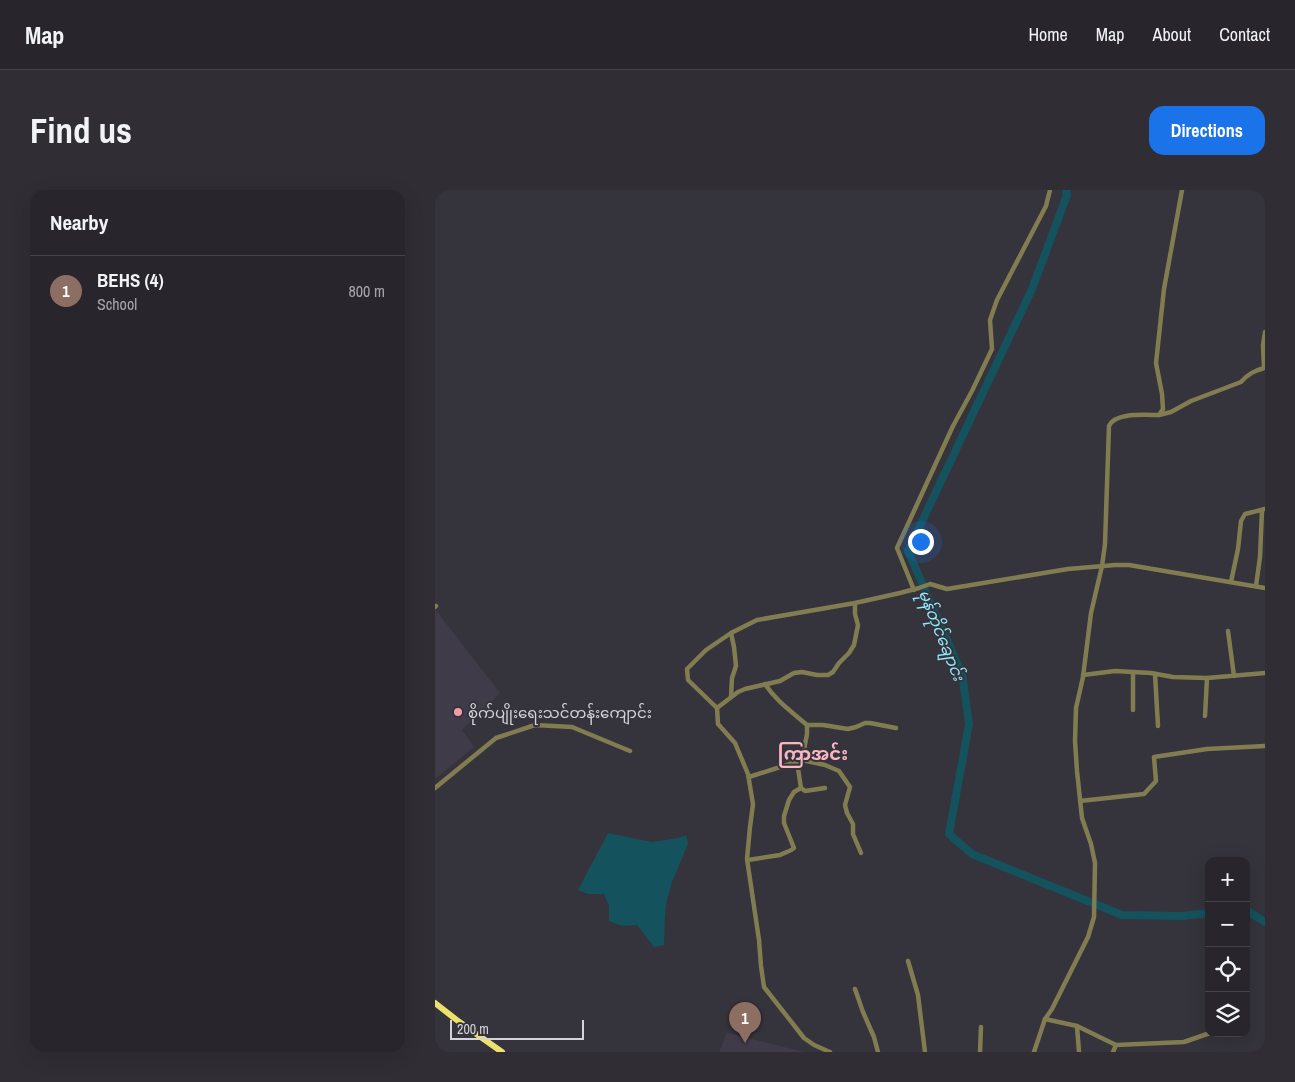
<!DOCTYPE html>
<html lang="en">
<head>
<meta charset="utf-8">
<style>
  body { margin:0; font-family:"Archivo Narrow","Noto Sans Myanmar",sans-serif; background:#302e34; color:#f1f3f6 }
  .controls { position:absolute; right:15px; bottom:15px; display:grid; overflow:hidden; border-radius:10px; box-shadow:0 5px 20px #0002 }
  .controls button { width:45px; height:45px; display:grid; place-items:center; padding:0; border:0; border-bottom:1px solid #444348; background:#28262c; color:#f1f3f6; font:25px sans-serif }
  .scale { position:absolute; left:15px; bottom:12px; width:134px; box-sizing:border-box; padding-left:5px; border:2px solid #d4d3d8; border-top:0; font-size:14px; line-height:18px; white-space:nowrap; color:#d4d3d8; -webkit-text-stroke:4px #35333b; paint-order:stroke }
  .you { position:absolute; left:485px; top:351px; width:18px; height:18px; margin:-12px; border:4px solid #fff; border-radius:50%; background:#1a73e8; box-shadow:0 0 0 8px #1a73e833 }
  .badge { display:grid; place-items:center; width:32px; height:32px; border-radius:50%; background:#1a73e8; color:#fff; font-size:16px; font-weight:700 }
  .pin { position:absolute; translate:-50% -41px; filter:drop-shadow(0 1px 2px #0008) }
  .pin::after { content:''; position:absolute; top:26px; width:18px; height:15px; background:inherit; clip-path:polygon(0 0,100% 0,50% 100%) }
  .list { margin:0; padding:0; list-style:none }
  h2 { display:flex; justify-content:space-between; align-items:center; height:65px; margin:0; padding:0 20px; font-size:21px }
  h2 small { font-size:16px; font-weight:400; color:#a5a5a9 }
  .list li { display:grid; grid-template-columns:32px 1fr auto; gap:15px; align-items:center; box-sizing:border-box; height:70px; padding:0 20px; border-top:1px solid #444348 }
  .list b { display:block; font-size:19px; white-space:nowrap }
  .list p { margin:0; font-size:16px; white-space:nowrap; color:#a5a5a9 }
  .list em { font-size:16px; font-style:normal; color:#a5a5a9 }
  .icon { flex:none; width:28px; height:28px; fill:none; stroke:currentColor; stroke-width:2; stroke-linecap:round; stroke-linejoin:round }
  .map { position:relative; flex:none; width:830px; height:862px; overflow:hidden; border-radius:15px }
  header { display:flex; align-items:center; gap:30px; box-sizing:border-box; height:70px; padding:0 25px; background:#28262c; border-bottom:1px solid #444348 }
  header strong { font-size:24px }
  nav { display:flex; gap:28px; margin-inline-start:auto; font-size:18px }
  .intro { display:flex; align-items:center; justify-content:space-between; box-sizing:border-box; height:120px; padding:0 30px }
  h1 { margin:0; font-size:35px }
  .button { padding:12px 22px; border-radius:15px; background:#1a73e8; color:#fff; font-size:18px; font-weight:700 }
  main { display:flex; gap:30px; padding:0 30px }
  aside { flex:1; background:#28262c; border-radius:15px; box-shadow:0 5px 20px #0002 }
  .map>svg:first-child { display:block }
</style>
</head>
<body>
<header>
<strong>Map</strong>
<nav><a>Home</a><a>Map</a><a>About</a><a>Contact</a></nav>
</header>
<div class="intro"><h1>Find us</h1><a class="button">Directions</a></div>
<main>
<aside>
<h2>Nearby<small></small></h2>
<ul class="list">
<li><span class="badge" style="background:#8d6e63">1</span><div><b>BEHS (4)</b><p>School</p></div><em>800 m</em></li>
</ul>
</aside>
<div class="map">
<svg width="830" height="862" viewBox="0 0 830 862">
  <rect width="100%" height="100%" fill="#35333b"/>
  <g fill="#3f3b49">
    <path d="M0,419L65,503L27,540L39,557L0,589Z"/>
    <path d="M292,843H293L369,862H284Z"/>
  </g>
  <path fill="#14525d" d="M173,643L217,652L243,648L251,645L253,654L237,692L231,714L230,728L229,755L219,757L202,735L187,736L174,731V716L169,704H153L143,700Z"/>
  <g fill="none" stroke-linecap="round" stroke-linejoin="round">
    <g stroke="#14525d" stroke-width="8">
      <path d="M631,0L632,5L597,99L473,361L527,484L534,534L514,644L537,664L687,725L746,726L774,723"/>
      <path d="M811,720L830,732"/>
    </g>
    <g stroke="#817d51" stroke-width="4.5">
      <path d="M724,225L736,222L756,211L806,192C813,184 819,181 829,178L828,155L830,142"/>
      <path d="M796,392L803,359L806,331L810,324L830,319"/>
      <path d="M821,396L825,367L827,320"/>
      <path d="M479,400L462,358L518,236L537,201L557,159L555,130L562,110L611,16L615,0"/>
      <path d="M0,417L1,416"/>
      <path d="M793,441L799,486"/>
      <path d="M296,443L299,457L301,476L297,488L296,507"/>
      <path d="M698,482V520"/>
      <path d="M720,484L723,536"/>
      <path d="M648,485L680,481L716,483L738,487L772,488L830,483"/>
      <path d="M282,518L303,502L310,499L345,491L359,483L367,482L382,485H393L398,482L404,473L414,463L419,455L423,435L420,424V413"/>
      <path d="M770,526L772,488"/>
      <path d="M372,535H388L413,539L421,537L430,533H435L461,538"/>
      <path d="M367,570L390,575L404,581L415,597L410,615L412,623L418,634V644L426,663"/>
      <path d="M314,587L367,570L372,544V535C357,522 341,511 330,494"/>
      <path d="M0,598L61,548L100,535L137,537L195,561"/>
      <path d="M366,598L370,601L390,598"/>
      <path d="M645,611L709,604L721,591L719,567L772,559L830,556"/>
      <path d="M313,670L345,665C350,662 355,662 359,658L349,633V626L354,610L359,602L366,598L362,572"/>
      <path d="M473,771L483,805L490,862"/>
      <path d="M420,799L428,822L439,847L443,862"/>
      <path d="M610,829L642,836L681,855"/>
      <path d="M642,836L644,862"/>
      <path d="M395,862L379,855L369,848L329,797L326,776L324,750L312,669L315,637L318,614L313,584L300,553L283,534L282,518L253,490L252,479L271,460L296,443L322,430L420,413L465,403L484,398L495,394L512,399L633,379L680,375H694L830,398"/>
      <path d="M545,862L546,837"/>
      <path d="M599,862L610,829L617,819L653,747L659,727L660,673L656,654L647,628L642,581L640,551L641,518L648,487L656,423L667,376L670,354L674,236C680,222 711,225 724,225L728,219L727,204L721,173L729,99L747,0"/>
      <path d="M678,862L681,855L749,852L775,843"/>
    </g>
    <path stroke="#ece16c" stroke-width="6" d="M0,813L23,831L67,862"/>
  </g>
  <circle fill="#f39aab" stroke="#35333b" stroke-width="2" cx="23" cy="522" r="5"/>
  <g text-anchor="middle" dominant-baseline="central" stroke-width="4" stroke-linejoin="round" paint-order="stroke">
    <g font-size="15" fill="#d4d3d8" stroke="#35333b" text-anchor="start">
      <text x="33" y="522">စိုက်ပျိုးရေးသင်တန်းကျောင်း</text>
    </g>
    <g font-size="16" font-style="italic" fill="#92e9fb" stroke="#35333b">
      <text transform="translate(507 445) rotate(68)">မုန်တိုင်ချောင်း</text>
    </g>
    <g font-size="18" font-weight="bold" fill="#f9b6c1" stroke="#35333b">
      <text x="378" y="563">ကြာအင်း</text>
    </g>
  </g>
</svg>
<div class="controls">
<button>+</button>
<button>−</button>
<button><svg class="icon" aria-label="locate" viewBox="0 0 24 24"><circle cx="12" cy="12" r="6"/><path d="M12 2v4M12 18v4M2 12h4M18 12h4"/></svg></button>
<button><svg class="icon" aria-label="layers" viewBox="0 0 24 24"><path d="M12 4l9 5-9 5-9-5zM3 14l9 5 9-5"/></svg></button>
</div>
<div class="scale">200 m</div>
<div class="you"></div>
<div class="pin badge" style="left:310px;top:853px;background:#8d6e63">1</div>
</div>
</main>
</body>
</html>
